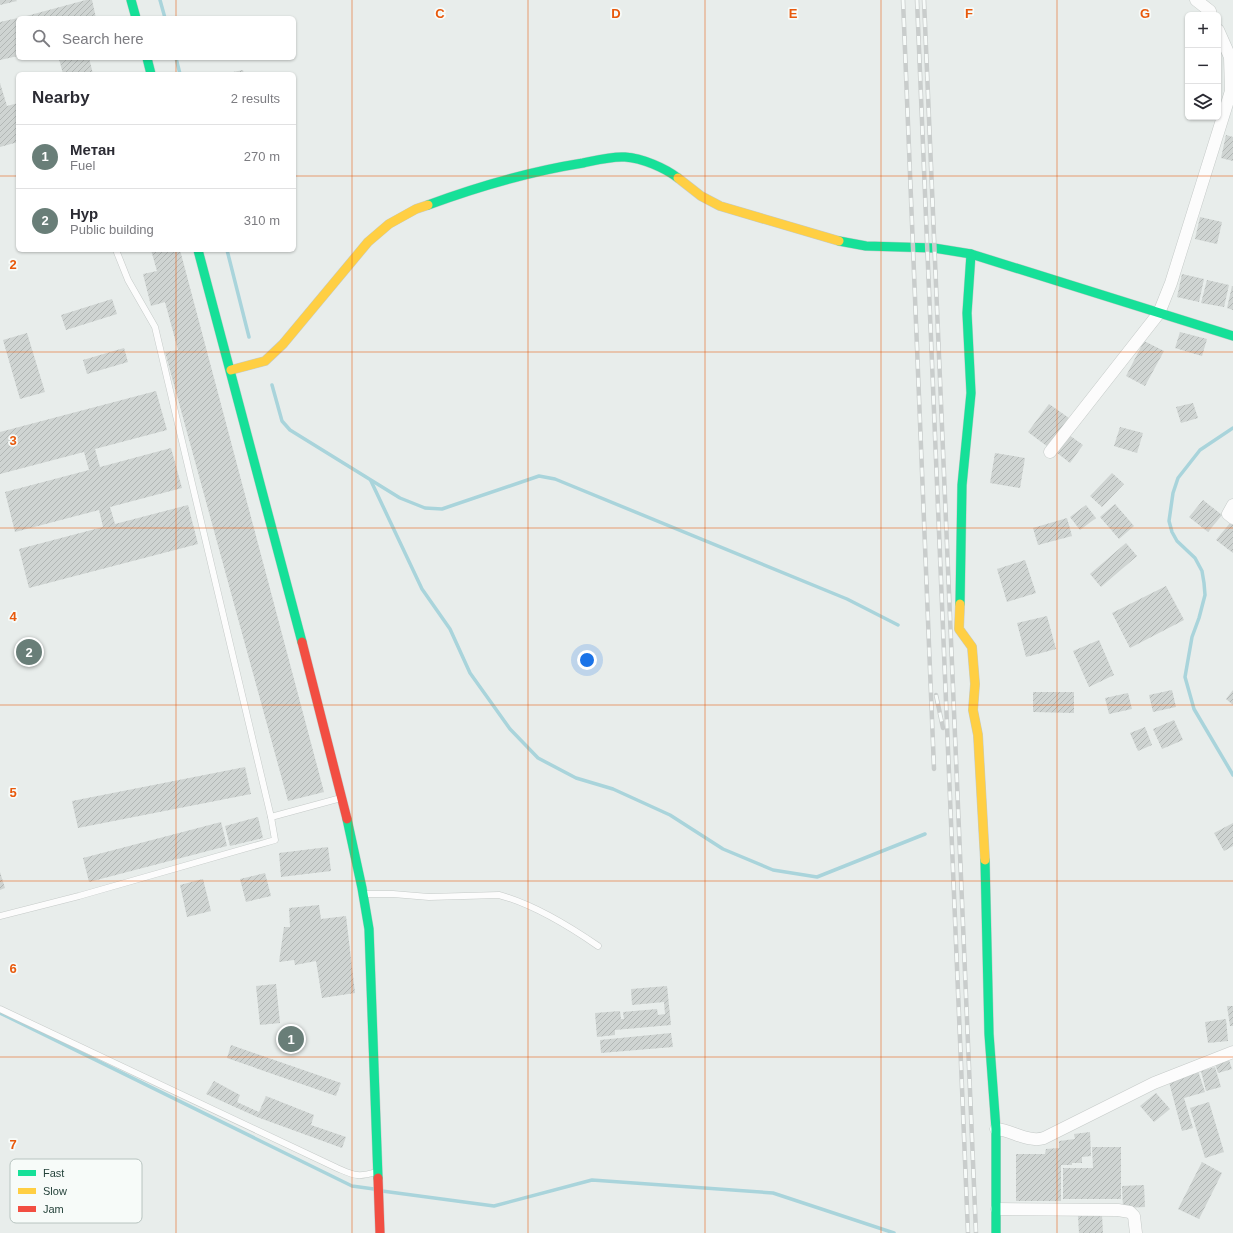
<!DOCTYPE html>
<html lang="en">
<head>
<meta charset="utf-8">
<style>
  body { margin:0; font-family:Helvetica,sans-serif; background:#f2f2f3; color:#2b2b33 }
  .controls { position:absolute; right:12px; top:12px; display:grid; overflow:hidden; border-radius:6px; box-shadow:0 1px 3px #0004 }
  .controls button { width:36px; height:36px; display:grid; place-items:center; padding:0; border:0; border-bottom:1px solid #e1e1e2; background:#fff; color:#2b2b33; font:20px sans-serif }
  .you { position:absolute; left:587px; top:660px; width:14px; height:14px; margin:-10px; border:3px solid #fff; border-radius:50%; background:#1a73e8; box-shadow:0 0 0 6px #1a73e833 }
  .badge { display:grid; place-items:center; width:26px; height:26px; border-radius:50%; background:#697e78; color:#fff; font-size:13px; font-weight:700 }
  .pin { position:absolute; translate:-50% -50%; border:2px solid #fff; box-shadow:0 1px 4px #0006 }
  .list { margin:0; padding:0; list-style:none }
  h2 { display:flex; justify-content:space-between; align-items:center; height:52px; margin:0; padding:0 16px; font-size:17px }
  h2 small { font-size:13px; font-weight:400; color:#7c7c81 }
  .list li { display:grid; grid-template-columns:26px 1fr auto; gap:12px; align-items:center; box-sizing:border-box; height:64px; padding:0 16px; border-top:1px solid #e1e1e2 }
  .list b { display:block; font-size:15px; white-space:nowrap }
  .list p { margin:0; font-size:13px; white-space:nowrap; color:#7c7c81 }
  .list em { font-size:13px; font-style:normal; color:#7c7c81 }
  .icon { flex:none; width:22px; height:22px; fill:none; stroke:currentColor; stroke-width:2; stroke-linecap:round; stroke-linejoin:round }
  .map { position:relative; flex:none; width:1233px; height:1233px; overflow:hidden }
  .search { position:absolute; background:#fff; box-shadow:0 1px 3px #0004; left:16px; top:16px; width:280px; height:44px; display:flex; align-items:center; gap:10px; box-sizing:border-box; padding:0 14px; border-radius:6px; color:#7c7c81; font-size:15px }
  .panel { position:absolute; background:#fff; box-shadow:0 1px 3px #0004; left:16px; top:72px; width:280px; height:180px; border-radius:6px }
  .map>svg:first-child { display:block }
</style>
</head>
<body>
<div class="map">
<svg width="1233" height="1233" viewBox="0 0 1233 1233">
  <defs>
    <pattern id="building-hatch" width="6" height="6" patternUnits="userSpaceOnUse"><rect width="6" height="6" fill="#cfd4d2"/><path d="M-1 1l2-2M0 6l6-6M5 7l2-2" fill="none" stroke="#b2b7b5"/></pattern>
  </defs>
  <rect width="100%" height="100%" fill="#e8edeb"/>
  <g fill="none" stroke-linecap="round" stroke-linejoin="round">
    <g stroke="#a9d4db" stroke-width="3.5">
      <path d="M160,0L165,18"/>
      <path d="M176,58L180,74"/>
      <path d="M227,250L249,337"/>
      <path d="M272,385L282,421L290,430L400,498L425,508L442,509L539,476L555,479L847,599L898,625"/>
      <path d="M1233,428L1200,450L1178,478L1173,493L1169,521L1172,532L1177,541L1195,558L1202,571L1204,583L1205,595L1199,618L1192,637L1185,677L1194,709L1233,775"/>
      <path d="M371,481L422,589L450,629L470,673L510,729L538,758L576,778L613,789L670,815L723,849L773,870L817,877L925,834"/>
      <path d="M0,1013L352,1186L374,1189"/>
      <path d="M382,1191L494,1206L592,1180L773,1193L894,1233"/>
    </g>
  </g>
  <g fill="url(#building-hatch)">
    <path d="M0,0H16L17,1L0,5Z"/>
    <path d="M86,0H92L96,18H19Z"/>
    <path d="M18,18V56L0,60V22Z"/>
    <path d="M63,58H89L93,74H63L59,59Z"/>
    <path d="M243,70L244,74H228V73Z"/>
    <path d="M0,83L7,106L18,103V142L0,147Z"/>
    <path d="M1226,135L1233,137V161L1221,158Z"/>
    <path d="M1200,217L1222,222L1217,244L1195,239Z"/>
    <path d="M151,250H180L324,792L288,801L165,352L178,350L165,302L151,306L143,274L157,271Z"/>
    <path d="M1182,274L1204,279L1199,302L1177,297Z"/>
    <path d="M1207,280L1229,285L1224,307L1201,303Z"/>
    <path d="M1232,286H1233V310L1227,308Z"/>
    <path d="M112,299L117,314L66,330L61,315Z"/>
    <path d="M1180,332L1207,339L1202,356L1175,348Z"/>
    <path d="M27,333L45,392L20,399L3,340Z"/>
    <path d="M1144,341L1164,351L1145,386L1126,376Z"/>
    <path d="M124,348L128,362L87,374L83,360Z"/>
    <path d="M156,391L167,430L95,449L100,467L171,448L182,488L110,507L115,524L188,505L198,544L29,588L19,549L103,527L99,510L15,532L5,492L89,470L84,452L0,474V432Z"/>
    <path d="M1193,403L1198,418L1181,423L1176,407Z"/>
    <path d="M1049,404L1069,418L1048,447L1028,432Z"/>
    <path d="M1120,427L1143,433L1137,453L1114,446Z"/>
    <path d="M1069,435L1083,445L1070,463L1056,452Z"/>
    <path d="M995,453L1025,458L1020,488L990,483Z"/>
    <path d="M1112,473L1124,484L1102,507L1090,496Z"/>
    <path d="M1203,500L1222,515L1208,532L1189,517Z"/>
    <path d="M1115,504L1134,526L1119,539L1100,517Z"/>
    <path d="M1086,505L1096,518L1080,530L1070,517Z"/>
    <path d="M1067,518L1072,536L1038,545L1033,528Z"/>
    <path d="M1230,523L1233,525V553L1216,540Z"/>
    <path d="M1126,543L1137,556L1101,587L1090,574Z"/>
    <path d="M1025,560L1036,593L1007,602L997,569Z"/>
    <path d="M1166,586L1184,620L1130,648L1112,613Z"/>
    <path d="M1047,616L1056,649L1026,657L1017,623Z"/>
    <path d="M1099,640L1114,675L1089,687L1073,651Z"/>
    <path d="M1172,690L1176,707L1153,712L1149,695Z"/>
    <path d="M1233,690V705L1226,699Z"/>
    <path d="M1033,692H1074V713L1033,712Z"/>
    <path d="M1128,693L1132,709L1109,714L1105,698Z"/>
    <path d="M1174,720L1183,740L1162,749L1153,729Z"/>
    <path d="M1145,727L1152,745L1138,751L1130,733Z"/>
    <path d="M245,767L251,794L78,828L72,801Z"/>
    <path d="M258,817L263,838L230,846L225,826Z"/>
    <path d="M221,822L227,846L89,882L83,858Z"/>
    <path d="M1233,823V846L1224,851L1214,833Z"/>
    <path d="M328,847L331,871L281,877L279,853Z"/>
    <path d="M0,872L5,888L0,890Z"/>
    <path d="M265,873L271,896L246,902L240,879Z"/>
    <path d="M203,879L211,911L187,917L180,885Z"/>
    <path d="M319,905L321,919L346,916L355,993L322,998L316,961L295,965L294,960L279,962L284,927H290L289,908Z"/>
    <path d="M276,984L280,1023L260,1025L256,986Z"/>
    <path d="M667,986L671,1025L615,1030V1035L597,1037L595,1013L620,1011L621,1019H624L623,1012L657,1009L658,1015L665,1014L664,1002L632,1005L631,989Z"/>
    <path d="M1227,1006H1233V1026H1230Z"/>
    <path d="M1226,1019L1228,1041L1208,1043L1205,1022Z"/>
    <path d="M671,1033L673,1047L601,1053L600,1040Z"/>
    <path d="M231,1045L341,1083L336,1096L227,1058Z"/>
    <path d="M1229,1060L1232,1069L1218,1073L1215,1064Z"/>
    <path d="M1215,1067L1221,1087L1206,1091L1201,1071Z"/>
    <path d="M1198,1071L1205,1092L1184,1098L1193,1128L1182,1131L1169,1082Z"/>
    <path d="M214,1081L240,1095L237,1102L259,1112L266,1096L314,1115L311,1125L346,1137L342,1148L257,1117L206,1094Z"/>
    <path d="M1156,1093L1170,1109L1154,1122L1140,1106Z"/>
    <path d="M1209,1102L1224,1152L1205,1158L1190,1108Z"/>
    <path d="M1090,1132L1091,1156L1082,1157V1163H1072V1165H1061V1201H1016V1154H1045L1046,1149L1059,1148V1141L1075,1139L1074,1134Z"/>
    <path d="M1092,1147H1121V1199H1063V1168H1093Z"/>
    <path d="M1202,1162L1222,1173L1199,1219L1178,1209Z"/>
    <path d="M1144,1185L1145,1207L1123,1208L1122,1186Z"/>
    <path d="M1102,1215L1103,1233H1079L1078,1216Z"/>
  </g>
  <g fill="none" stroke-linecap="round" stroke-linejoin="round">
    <g stroke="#c5cac8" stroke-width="7">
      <g id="lane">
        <path d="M271,817L341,798"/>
        <path d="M364,894H393L429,897L499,895C533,904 569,926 598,946"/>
        <path d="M0,916L79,896L275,840L271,817L155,327L128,280L116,250"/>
        <path d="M0,1009L337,1168C354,1175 357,1178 376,1172"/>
      </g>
    </g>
    <g stroke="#c5cac8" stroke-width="13">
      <g id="street">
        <path d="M1196,0L1210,11L1211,15"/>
        <path d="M1050,452L1159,313L1171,283L1231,91L1230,57L1218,30"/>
        <path d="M1233,505L1228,514L1233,518"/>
        <path d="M996,1129C1012,1130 1028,1143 1044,1138L1154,1083L1233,1052"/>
        <path d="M997,1209L1118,1210L1130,1212L1134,1216L1136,1233"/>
      </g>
    </g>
    <g stroke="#c3cbc8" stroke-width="10">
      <g id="fast">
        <path d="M131,0L136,18"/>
        <path d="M147,58L151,74"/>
        <path d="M428,205C477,187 532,171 583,163C597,160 612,156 625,157C642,158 665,168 678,178"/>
        <path d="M839,241L866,246L934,248L971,254L1233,336"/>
        <path d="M198,250L302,642"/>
        <path d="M960,604L962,485L971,393L967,313L971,254"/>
        <path d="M347,819L362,888L369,929L378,1178"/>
        <path d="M985,860L989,1034L996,1129V1233"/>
      </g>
    </g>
    <g stroke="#c3cbc8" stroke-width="10">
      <g id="slow">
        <path d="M678,178L701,196L720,206L839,241"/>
        <path d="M231,370L265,361L283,344L368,242L389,224L416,209L428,205"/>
        <path d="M960,604L959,629L972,647L975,684L973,710L978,735L985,860"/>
      </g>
    </g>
    <g stroke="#c3cbc8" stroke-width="10">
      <g id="jam">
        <path d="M302,642L347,819"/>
        <path d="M378,1178L380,1233"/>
      </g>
    </g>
    <use href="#lane" stroke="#fcfcfc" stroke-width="6"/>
    <use href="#street" stroke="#fcfcfc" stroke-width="12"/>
    <use href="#fast" stroke="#16e098" stroke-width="9"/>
    <use href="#slow" stroke="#ffcf43" stroke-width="9"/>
    <use href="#jam" stroke="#f24e42" stroke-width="9"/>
    <g stroke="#c9cdcc" stroke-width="4.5">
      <g id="rail">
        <path d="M903,0L934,769"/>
        <path d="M917,0L968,1233"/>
        <path d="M924,0L976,1233"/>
        <path d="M936,695L943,728"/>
      </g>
    </g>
    <use href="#rail" stroke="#f7fbf9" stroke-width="3" stroke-dasharray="9" stroke-linecap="butt"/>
  </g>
  <path fill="none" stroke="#e8590c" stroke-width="1" stroke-opacity="0.55" d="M176,0V18M352,0V1233M528,0V1233M705,0V1233M881,0V1233M1057,0V1233M176,58V74M0,176H18M294,176H1233M176,250V1233M0,352H1233M0,528H1233M0,705H1233M0,881H1233M0,1057H1233"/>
  <rect x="10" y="1159" width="132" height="64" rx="6" fill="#f7fbf9" stroke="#b8c4c0" stroke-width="1"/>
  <rect x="18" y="1170" width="18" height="6" fill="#16e098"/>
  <rect x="18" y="1188" width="18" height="6" fill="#ffcf43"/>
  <rect x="18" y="1206" width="18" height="6" fill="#f24e42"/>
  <g font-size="11" fill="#24423a">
    <text x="43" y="1177">Fast</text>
    <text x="43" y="1195">Slow</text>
    <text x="43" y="1213">Jam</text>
  </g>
  <g font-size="13" text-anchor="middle" font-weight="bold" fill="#e8590c" stroke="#f7fbf9" stroke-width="3.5" stroke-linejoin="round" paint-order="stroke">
    <text x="440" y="18">C</text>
    <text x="616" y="18">D</text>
    <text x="793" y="18">E</text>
    <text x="969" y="18">F</text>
    <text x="1145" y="18">G</text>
    <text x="13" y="269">2</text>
    <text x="13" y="445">3</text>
    <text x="13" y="621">4</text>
    <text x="13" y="797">5</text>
    <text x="13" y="973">6</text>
    <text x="13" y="1149">7</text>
  </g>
</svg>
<div class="controls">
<button>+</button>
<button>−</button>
<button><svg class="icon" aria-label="layers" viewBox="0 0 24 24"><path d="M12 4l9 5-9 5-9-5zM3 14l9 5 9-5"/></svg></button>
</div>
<div class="you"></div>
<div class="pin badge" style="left:291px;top:1039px">1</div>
<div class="pin badge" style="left:29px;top:652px">2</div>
<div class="search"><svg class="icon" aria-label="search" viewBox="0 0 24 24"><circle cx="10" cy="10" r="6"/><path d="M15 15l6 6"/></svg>Search here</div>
<section class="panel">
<h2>Nearby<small>2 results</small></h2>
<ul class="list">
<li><span class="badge">1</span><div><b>Метан</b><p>Fuel</p></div><em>270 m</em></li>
<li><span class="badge">2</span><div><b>Нур</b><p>Public building</p></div><em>310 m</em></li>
</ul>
</section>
</div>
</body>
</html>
